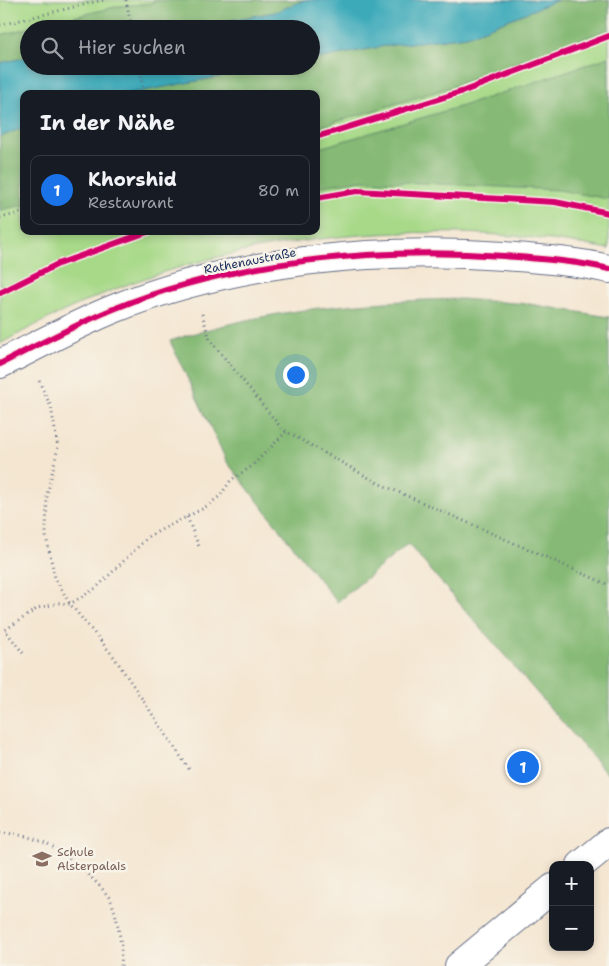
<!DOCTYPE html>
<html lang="de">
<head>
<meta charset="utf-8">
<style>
  body { margin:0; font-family:"Shantell Sans",sans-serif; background:#242831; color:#f1f3f6 }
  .controls { position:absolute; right:15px; bottom:15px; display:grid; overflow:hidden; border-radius:10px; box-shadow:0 2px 8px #0003 }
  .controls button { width:45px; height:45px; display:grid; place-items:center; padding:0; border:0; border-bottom:1px solid #363941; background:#171b24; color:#f1f3f6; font:25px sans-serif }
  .you { position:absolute; left:295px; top:374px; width:18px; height:18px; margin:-12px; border:4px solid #fff; border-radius:50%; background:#1a73e8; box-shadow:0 0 0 8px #1a73e833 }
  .badge { display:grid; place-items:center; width:32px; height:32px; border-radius:50%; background:#1a73e8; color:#fff; font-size:16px; font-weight:700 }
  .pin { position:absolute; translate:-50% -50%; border:2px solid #fff; box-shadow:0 1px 5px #0006 }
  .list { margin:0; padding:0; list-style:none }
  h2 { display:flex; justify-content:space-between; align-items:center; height:65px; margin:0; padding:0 20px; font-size:21px }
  h2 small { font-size:16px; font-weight:400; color:#9ea1a6 }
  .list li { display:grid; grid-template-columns:32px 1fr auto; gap:15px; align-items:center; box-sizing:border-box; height:70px; margin:0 10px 10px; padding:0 10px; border:1px solid #363941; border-radius:10px }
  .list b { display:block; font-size:19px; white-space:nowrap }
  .list p { margin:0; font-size:16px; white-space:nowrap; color:#9ea1a6 }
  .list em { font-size:16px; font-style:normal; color:#9ea1a6 }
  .icon { flex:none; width:28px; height:28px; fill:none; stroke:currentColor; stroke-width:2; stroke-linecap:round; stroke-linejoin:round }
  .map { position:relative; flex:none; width:609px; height:966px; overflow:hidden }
  .search { position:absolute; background:#171b24; box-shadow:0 2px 8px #0003; left:20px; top:20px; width:300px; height:55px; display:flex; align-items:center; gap:12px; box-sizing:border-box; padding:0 18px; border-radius:28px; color:#9ea1a6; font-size:19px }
  .panel { position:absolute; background:#171b24; box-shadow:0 2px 8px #0003; left:20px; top:90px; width:300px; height:145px; border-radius:10px }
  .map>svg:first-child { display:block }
</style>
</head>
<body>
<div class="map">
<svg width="609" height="966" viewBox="0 0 609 966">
  <rect width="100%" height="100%" fill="#f7f3e8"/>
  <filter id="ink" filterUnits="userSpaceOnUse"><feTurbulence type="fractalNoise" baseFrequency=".02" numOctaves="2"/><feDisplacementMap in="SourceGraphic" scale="10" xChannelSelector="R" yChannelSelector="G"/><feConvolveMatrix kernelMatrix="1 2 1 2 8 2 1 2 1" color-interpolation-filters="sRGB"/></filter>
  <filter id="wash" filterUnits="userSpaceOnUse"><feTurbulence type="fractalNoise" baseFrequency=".0096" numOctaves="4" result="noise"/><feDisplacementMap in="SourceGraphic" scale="20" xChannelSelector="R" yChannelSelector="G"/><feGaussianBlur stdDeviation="1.12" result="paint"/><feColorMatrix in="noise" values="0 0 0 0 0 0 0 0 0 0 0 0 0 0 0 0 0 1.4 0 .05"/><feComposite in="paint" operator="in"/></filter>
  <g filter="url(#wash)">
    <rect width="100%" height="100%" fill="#f4e6d1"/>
    <path fill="#a7d988" stroke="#618473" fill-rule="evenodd" d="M0,0H609V249C470,223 317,227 181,267C120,284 55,313 0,344ZM29,29H311V66H29ZM24,94H316V231H24Z"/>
    <g fill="#85b974" stroke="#507469">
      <path d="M154,0H305L275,12L185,29H29V57L0,63V35L119,6L152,3Z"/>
      <path d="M558,0H609V29L448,88L316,128V94H127L277,66H311V60L385,46L467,36Z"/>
      <path d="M609,57V199L559,190L362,180L316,187V149L472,103Z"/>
      <path d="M24,127V205L0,210V137Z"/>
      <path d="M461,299L529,304L609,317V776L408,544L337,602L227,462L170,341C264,309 362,301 461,299Z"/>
    </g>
    <g fill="#3caaba" stroke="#2c6c8c">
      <path d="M305,0H558L467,36L385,46L311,60V29H185L275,12Z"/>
      <path d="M29,57V66H277L127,94H24V127L0,137V63Z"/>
    </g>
  </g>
  <g filter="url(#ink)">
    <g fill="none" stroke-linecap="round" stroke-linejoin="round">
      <g stroke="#676f86" stroke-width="30">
        <path id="street" d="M0,364C38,345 76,324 116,308C234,260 378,247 504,256C540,259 574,261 609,269"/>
      </g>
      <g stroke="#676f86" stroke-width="30">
        <g id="secondary">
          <path d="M581,865L609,842"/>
          <path d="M459,966L553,888"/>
        </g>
      </g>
      <g stroke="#676f86" stroke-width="3" stroke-dasharray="1 4" stroke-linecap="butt">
        <path d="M126,0L132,29"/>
        <path d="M0,25L103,0"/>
        <path d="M139,66L144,94"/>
        <path d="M316,137L464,91L609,36"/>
        <path d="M0,218L24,212"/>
        <path d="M202,314L210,340L282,429L378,483L609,585"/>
        <path d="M39,381L51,407L58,447L47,495L46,536L55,578L70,604L114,657L189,769"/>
        <path d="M187,517L200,549"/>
        <path d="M23,653L5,630L38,608L59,603L70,604L96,588L149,536L204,508L220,496L231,480L252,466L286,432"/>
        <path d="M0,833C15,833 31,837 45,843C60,848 105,887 111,901C118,918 123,949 121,966"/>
      </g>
      <use href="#street" stroke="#fff" stroke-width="28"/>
      <use href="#secondary" stroke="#fff" stroke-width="28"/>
      <g stroke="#f7f3e8" stroke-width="9">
        <g id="cycleway">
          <path d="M316,137L464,91L609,36"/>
          <path d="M316,198L357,191L555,202L609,213"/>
          <path d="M0,293L58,264L150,231"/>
          <path d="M0,364C38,345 76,324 116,308C234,260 378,247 504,256C540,259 574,261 609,269"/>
        </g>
      </g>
      <use href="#cycleway" stroke="#d6006c" stroke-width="6"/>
    </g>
  </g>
  <defs>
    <g id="school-bare" transform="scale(1.5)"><path d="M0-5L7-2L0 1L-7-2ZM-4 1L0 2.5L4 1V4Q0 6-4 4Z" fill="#8d6e63" stroke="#f7f3e8" stroke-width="2.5" paint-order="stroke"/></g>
  </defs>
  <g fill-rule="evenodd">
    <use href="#school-bare" x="42" y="859"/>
  </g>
  <g text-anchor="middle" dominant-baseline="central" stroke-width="5" stroke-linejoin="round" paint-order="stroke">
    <g font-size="12" fill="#1b2f5e" stroke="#f7f3e8">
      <text transform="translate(250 261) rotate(-11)">Rathenaustraße</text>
    </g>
    <g font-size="12" fill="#785e54" stroke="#f7f3e8" text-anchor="start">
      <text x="57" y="852">Schule<tspan x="57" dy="14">Alsterpalais</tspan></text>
    </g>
  </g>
</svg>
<div class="controls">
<button>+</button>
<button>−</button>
</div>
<div class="you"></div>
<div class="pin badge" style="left:523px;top:767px">1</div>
<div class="search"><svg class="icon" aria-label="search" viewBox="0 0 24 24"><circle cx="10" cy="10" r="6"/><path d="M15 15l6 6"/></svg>Hier suchen</div>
<section class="panel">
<h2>In der Nähe<small></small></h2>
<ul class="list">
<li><span class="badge">1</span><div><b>Khorshid</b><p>Restaurant</p></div><em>80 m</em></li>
</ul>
</section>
</div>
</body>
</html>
